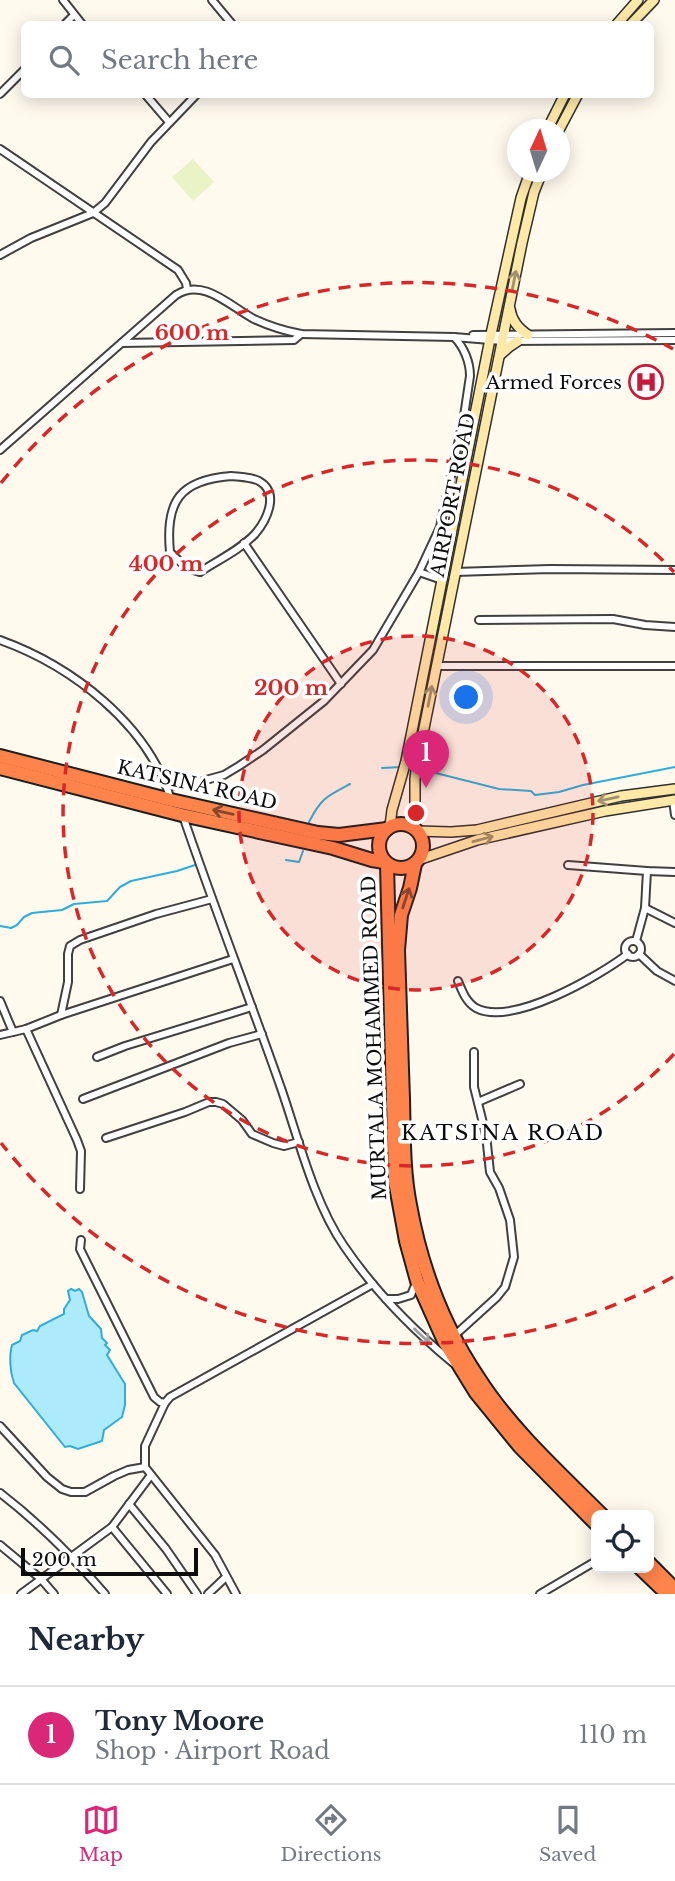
<!DOCTYPE html>
<html lang="en">
<head>
<meta charset="utf-8">
<style>
  body { margin:0; font-family:"Libre Baskerville",serif; background:#f6f6f7; color:#1f2937 }
  .controls { position:absolute; right:21px; bottom:21px; display:grid; overflow:hidden; border-radius:10px; box-shadow:0 4px 18px #0003 }
  .controls button { width:63px; height:63px; display:grid; place-items:center; padding:0; border:0; border-bottom:2px solid #e0e1e3; background:#fff; color:#1f2937; font:35px sans-serif }
  .compass { position:absolute; left:507px; top:119px; width:63px; height:63px; border-radius:50%; background:#fff; box-shadow:0 4px 18px #0003; rotate:4deg }
  .scale { position:absolute; left:21px; bottom:18px; width:177px; box-sizing:border-box; padding-left:7px; border:4px solid #0d0d0d; border-top:0; font-size:19px; line-height:24px; white-space:nowrap; color:#0d0d0d; -webkit-text-stroke:5px #fff; paint-order:stroke }
  .you { position:absolute; left:467px; top:698px; width:24px; height:24px; margin:-18px; border:5px solid #fff; border-radius:50%; background:#1a73e8; box-shadow:0 0 0 10px #1a73e833 }
  .badge { display:grid; place-items:center; width:46px; height:46px; border-radius:50%; background:#db2777; color:#fff; font-size:23px; font-weight:700 }
  .pin { position:absolute; translate:-50% -58px; filter:drop-shadow(0 2px 4px #0008) }
  .pin::after { content:''; position:absolute; top:37px; width:24px; height:21px; background:inherit; clip-path:polygon(0 0,100% 0,50% 100%) }
  .list { margin:0; padding:0; list-style:none }
  h2 { display:flex; justify-content:space-between; align-items:center; height:91px; margin:0; padding:0 28px; font-size:30px }
  h2 small { font-size:23px; font-weight:400; color:#747a83 }
  .list li { display:grid; grid-template-columns:46px 1fr auto; gap:21px; align-items:center; box-sizing:border-box; height:98px; padding:0 28px; border-top:2px solid #e0e1e3 }
  .list b { display:block; font-size:26px; white-space:nowrap }
  .list p { margin:0; font-size:23px; white-space:nowrap; color:#747a83 }
  .list em { font-size:23px; font-style:normal; color:#747a83 }
  .icon { flex:none; width:38px; height:38px; fill:none; stroke:currentColor; stroke-width:2; stroke-linecap:round; stroke-linejoin:round }
  .map { position:relative; flex:none; width:675px; height:1594px; overflow:hidden }
  .search { position:absolute; background:#fff; box-shadow:0 4px 18px #0003; left:21px; right:21px; top:21px; height:77px; display:flex; align-items:center; gap:18px; box-sizing:border-box; padding:0 24px; border-radius:10px; color:#747a83; font-size:26px }
  .sheet { height:189px; background:#fff }
  nav { display:flex; justify-content:space-around; align-items:center; box-sizing:border-box; height:98px; border-top:2px solid #e0e1e3; background:#fff; font-size:19px; color:#747a83 }
  nav a { display:grid; justify-items:center; gap:4px }
  nav .on { color:#db2777 }
  .map>svg:first-child { display:block }
</style>
</head>
<body>
<div class="map">
<svg width="675" height="1594" viewBox="0 0 675 1594">
  <rect width="100%" height="100%" fill="#fff9ee"/>
  <path fill="#eaf3c6" d="M193,159L214,182L193,201L172,177Z"/>
  <path fill="#adeafb" stroke="#2eadd9" stroke-width="2" d="M71,1289L75,1291L79,1289L82,1292L89,1316L101,1329L102,1338L107,1343L105,1345L110,1350L107,1355L125,1384V1405L122,1417L104,1430L102,1441L78,1449L70,1446L65,1447L14,1383C10,1372 9,1356 12,1345L20,1341L22,1335L33,1330L37,1331L40,1326L64,1314V1309L70,1300L68,1291Z"/>
  <g fill="none" stroke-linecap="round" stroke-linejoin="round">
    <g stroke="#2eadd9" stroke-width="2">
      <path d="M382,768L401,767"/>
      <path d="M420,769L499,789L531,791L535,795L559,792L583,785L675,767"/>
      <path d="M309,822C321,798 327,796 350,784"/>
      <path d="M286,860L299,862L303,851"/>
      <path d="M0,926L11,928L17,925L24,917L32,913L62,910L74,904L107,901L120,887L131,881L177,871L198,864"/>
    </g>
    <g stroke="#404040" stroke-width="10">
      <g id="street">
        <path d="M63,0L82,24"/>
        <path d="M212,0L232,24"/>
        <path d="M65,24L73,16"/>
        <path d="M0,94L24,70"/>
        <path d="M145,94L169,122"/>
        <path d="M0,149L178,270L186,283L187,289"/>
        <path d="M0,255L31,238L93,213L105,203L151,142L197,94"/>
        <path d="M473,335L675,333"/>
        <path d="M122,343L294,340L301,334"/>
        <path d="M0,450L176,295C203,277 231,307 254,319C269,326 285,331 301,334L454,337L502,341L675,340"/>
        <path d="M231,476C240,477 251,477 259,481C280,493 267,520 255,534C240,550 218,560 200,572C186,569 179,561 170,552C165,501 180,480 231,476Z"/>
        <path d="M244,543L341,684"/>
        <path d="M419,572L442,580"/>
        <path d="M455,572L550,569L675,570"/>
        <path d="M479,620L613,619L645,625L675,627"/>
        <path d="M0,640C72,666 148,724 171,800"/>
        <path d="M436,666H675"/>
        <path d="M167,786L195,783L224,775L239,766L263,750L324,701L373,650L419,572L440,527L464,416L470,376C470,362 464,347 454,337"/>
        <path d="M673,800L675,815"/>
        <path d="M183,816C214,907 249,997 281,1088C298,1137 314,1203 344,1246C374,1290 412,1329 453,1363"/>
        <path d="M568,865L647,871L675,872"/>
        <path d="M645,908L675,923"/>
        <path d="M636,941L645,908L647,871"/>
        <circle cx="633" cy="949" r="8"/>
        <path d="M639,954L657,971L675,981"/>
        <path d="M458,981C462,991 466,1002 476,1008C512,1027 599,976 628,954"/>
        <path d="M0,1001L13,1032"/>
        <path d="M61,1015L68,982V954L70,946L80,940L156,914L212,899"/>
        <path d="M26,1029L77,1140L81,1151L80,1189"/>
        <path d="M0,1035L26,1029L61,1015L233,959"/>
        <path d="M97,1057L125,1046L252,1007"/>
        <path d="M83,1099L229,1043L262,1034"/>
        <path d="M478,1102L520,1084"/>
        <path d="M106,1138L185,1112L209,1102H216L223,1104L242,1120L252,1134L273,1143L284,1146L299,1142"/>
        <path d="M81,1240L80,1249L154,1397L160,1402L165,1403"/>
        <path d="M386,1299H398L411,1295L416,1283"/>
        <path d="M454,1336L497,1297L505,1287L514,1257L510,1220L499,1188L490,1172L486,1135L474,1087V1052"/>
        <path d="M0,1426L47,1477L62,1489L71,1492H85L114,1476L128,1470L145,1467"/>
        <path d="M0,1493C39,1523 73,1557 105,1594"/>
        <path d="M129,1504L166,1549L197,1594"/>
        <path d="M112,1527L167,1594"/>
        <path d="M0,1545L41,1579L54,1594"/>
        <path d="M21,1594L112,1527L151,1475"/>
        <path d="M208,1594L226,1577"/>
        <path d="M236,1594L215,1555L145,1467V1446L165,1403L170,1397L373,1284"/>
        <path d="M540,1594L596,1561"/>
      </g>
    </g>
    <g stroke="#2f2f2f" stroke-width="12">
      <g id="secondary">
        <path d="M617,24L638,0"/>
        <path d="M631,24L654,0"/>
        <path d="M547,130L565,94"/>
        <path d="M559,130L578,94"/>
        <path d="M510,309C512,321 518,328 528,335"/>
        <path d="M500,355L509,347L518,341"/>
        <path d="M390,826L392,810L406,761L491,334L521,198L530,172"/>
        <path d="M415,829V779L417,763L522,243L534,192L542,172"/>
        <path d="M417,831L451,832L477,830L621,796L675,789"/>
        <path d="M418,860L477,840L605,811L675,800"/>
      </g>
    </g>
    <g stroke="#1e1e1e" stroke-width="16">
      <g id="highway">
        <path d="M0,756L171,800L318,833L339,835L387,829"/>
        <path d="M0,768L182,815L333,848L372,860L384,862"/>
        <circle cx="401" cy="846" r="22"/>
        <path d="M387,864L395,1181L406,1241L417,1281L444,1341L476,1393L520,1447L596,1524"/>
        <path d="M415,864L410,888L401,915L398,950C400,1000 401,1049 403,1099C404,1134 403,1170 410,1205C421,1266 443,1325 478,1377C511,1429 559,1472 602,1515"/>
        <path d="M649,1563L675,1589"/>
        <path d="M640,1568L667,1594"/>
      </g>
    </g>
    <use href="#street" stroke="#fff" stroke-width="6"/>
    <use href="#secondary" stroke="#ffe9a9" stroke-width="9"/>
    <use href="#highway" stroke="#ff844c" stroke-width="12"/>
  </g>
  <defs><path id="oneway-shaft" d="M-6 0H5M1.5-3L5.5 0L1.5 3" fill="none" stroke-width="1.6" stroke-linecap="round" stroke-linejoin="round" transform="scale(1.75)"/></defs>
  <g stroke="#9e916b">
    <use href="#oneway-shaft" transform="translate(514 281) rotate(-79)"/>
    <use href="#oneway-shaft" transform="translate(430 696) rotate(-79)"/>
    <use href="#oneway-shaft" transform="translate(608 799) rotate(168)"/>
    <use href="#oneway-shaft" transform="translate(483 839) rotate(-15)"/>
  </g>
  <g stroke="#86482c">
    <use href="#oneway-shaft" transform="translate(223 812) rotate(-167)"/>
    <use href="#oneway-shaft" transform="translate(406 898) rotate(-72)"/>
  </g>
  <use stroke="#9e9e9e" href="#oneway-shaft" transform="translate(422 1336) rotate(44)"/>
  <circle cx="416" cy="813" r="177" fill="#d62828" fill-opacity=".12"/>
  <g fill="none" stroke="#d62828" stroke-width="3.5" stroke-dasharray="12 9">
    <circle cx="416" cy="813" r="177"/>
    <path d="M674 1054A353 353 0 1 1 674 572"/>
    <path d="M673 1277A530 530 0 0 1 1 1143M1 483A530 530 0 0 1 673 349"/>
  </g>
  <defs>
    <g id="hospital-ring" transform="scale(1.75)"><circle r="9.5" fill="#fff" stroke="#c9193b" stroke-width="1.5"/><path d="M-5-5h3v3.5h4V-5h3V5h-3V1.5h-4V5h-3Z" fill="#c9193b"/></g>
  </defs>
  <g fill-rule="evenodd">
    <use href="#hospital-ring" x="646" y="382"/>
  </g>
  <g text-anchor="middle" dominant-baseline="central" stroke-width="7" stroke-linejoin="round" paint-order="stroke">
    <g font-size="19" fill="#0d0d0d" stroke="#fff" text-anchor="end">
      <text x="622" y="382">Armed Forces</text>
    </g>
    <g font-size="19" fill="#0d0d0d" stroke="#fff">
      <text transform="translate(453 495) rotate(-79)">AIRPORT ROAD</text>
      <text transform="translate(197 785) rotate(13)">KATSINA ROAD</text>
      <text transform="translate(374 1038) rotate(-92)">MURTALA MOHAMMED ROAD</text>
    </g>
    <g font-size="21" letter-spacing="2" fill="#0d0d0d" stroke="#fff">
      <text x="503" y="1133">KATSINA ROAD</text>
    </g>
  </g>
  <circle cx="416" cy="813" r="10" fill="#d62828" stroke="#fff" stroke-width="3.5"/>
  <g font-size="21" text-anchor="middle" font-weight="bold" fill="#d62828" stroke="#fff" stroke-width="7" stroke-linejoin="round" paint-order="stroke">
    <text x="192" y="340">600 m</text>
    <text x="166" y="571">400 m</text>
    <text x="291" y="695">200 m</text>
  </g>
</svg>
<div class="controls">
<button><svg class="icon" aria-label="locate" viewBox="0 0 24 24"><circle cx="12" cy="12" r="6"/><path d="M12 2v4M12 18v4M2 12h4M18 12h4"/></svg></button>
</div>
<svg class="compass" viewBox="-18 -18 36 36"><path d="M0-13l5 13h-10z" fill="#e53935"/><path d="M0 13l5-13h-10z" fill="#747a83"/></svg>
<div class="scale">200 m</div>
<div class="you"></div>
<div class="pin badge" style="left:426px;top:788px">1</div>
<div class="search"><svg class="icon" aria-label="search" viewBox="0 0 24 24"><circle cx="10" cy="10" r="6"/><path d="M15 15l6 6"/></svg>Search here</div>
</div>
<section class="sheet">
<h2>Nearby<small></small></h2>
<ul class="list">
<li><span class="badge">1</span><div><b>Tony Moore</b><p>Shop · Airport Road</p></div><em>110 m</em></li>
</ul>
</section>
<nav>
<a class="on"><svg class="icon" aria-label="map" viewBox="0 0 24 24"><path d="M3 6l6-2 6 2 6-2v14l-6 2-6-2-6 2zM9 4v14M15 6v14"/></svg>Map</a>
<a><svg class="icon" aria-label="directions" viewBox="0 0 24 24"><path d="M12 3l9 9-9 9-9-9zM9 14v-3h6M13 9l2 2-2 2"/></svg>Directions</a>
<a><svg class="icon" aria-label="saved" viewBox="0 0 24 24"><path d="M7 4h10v16l-5-4-5 4z"/></svg>Saved</a>
</nav>
</body>
</html>
